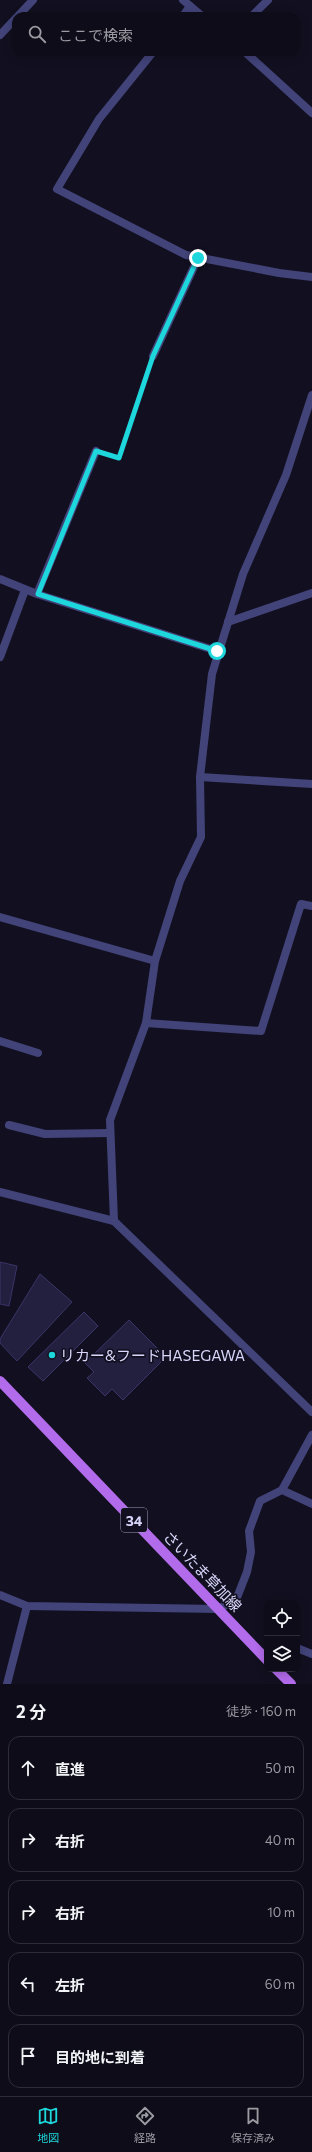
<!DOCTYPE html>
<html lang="ja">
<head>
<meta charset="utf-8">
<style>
  body { margin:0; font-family:Commissioner,"Noto Sans JP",sans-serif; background:#1c1a25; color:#f1f3f6 }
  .controls { position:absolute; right:12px; bottom:12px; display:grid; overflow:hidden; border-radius:8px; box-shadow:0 2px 10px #0003 }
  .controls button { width:36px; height:36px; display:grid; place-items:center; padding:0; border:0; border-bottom:1px solid #2e2c37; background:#0e0c18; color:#f1f3f6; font:20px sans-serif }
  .stop { position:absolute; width:12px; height:12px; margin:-9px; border:3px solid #1ed7dc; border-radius:50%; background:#fff }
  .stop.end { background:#1ed7dc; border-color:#fff; box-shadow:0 1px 4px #0008 }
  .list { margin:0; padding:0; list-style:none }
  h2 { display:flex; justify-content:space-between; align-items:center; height:52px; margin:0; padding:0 16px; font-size:17px }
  h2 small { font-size:13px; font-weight:400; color:#9b9ba2 }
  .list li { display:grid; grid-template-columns:26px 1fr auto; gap:12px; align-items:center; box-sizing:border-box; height:64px; margin:0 8px 8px; padding:0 8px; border:1px solid #2e2c37; border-radius:12px }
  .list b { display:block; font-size:15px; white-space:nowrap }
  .list em { font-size:13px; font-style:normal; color:#9b9ba2 }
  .icon { flex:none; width:22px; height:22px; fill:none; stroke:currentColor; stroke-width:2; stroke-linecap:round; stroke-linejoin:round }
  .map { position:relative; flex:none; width:312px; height:1684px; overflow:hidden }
  .search { position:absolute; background:#0e0c18; box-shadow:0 2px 10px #0003; left:12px; right:12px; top:12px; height:44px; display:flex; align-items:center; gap:10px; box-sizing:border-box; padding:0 14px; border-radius:12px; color:#9b9ba2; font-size:15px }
  .sheet { height:412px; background:#0e0c18 }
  nav { display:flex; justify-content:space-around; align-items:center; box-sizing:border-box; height:56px; border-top:1px solid #2e2c37; background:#0e0c18; font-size:11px; color:#9b9ba2 }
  nav a { display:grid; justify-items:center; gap:2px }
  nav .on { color:#1ed7dc }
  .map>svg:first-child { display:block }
</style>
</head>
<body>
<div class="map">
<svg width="312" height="1684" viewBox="0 0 312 1684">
  <rect width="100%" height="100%" fill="#121020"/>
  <g fill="#231f3f" stroke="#3b3468">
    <path d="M0,1262L17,1266L9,1306L0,1304Z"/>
    <path d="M40,1274L72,1302L17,1361L0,1343V1339Z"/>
    <path d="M84,1312L98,1326L43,1381L28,1367Z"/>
    <path d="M129,1320L166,1357L123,1400L112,1389L105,1396L87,1378L94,1372L85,1363Z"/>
  </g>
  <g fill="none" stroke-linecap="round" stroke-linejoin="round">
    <path stroke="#3ea497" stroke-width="2.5" stroke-dasharray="2 3" stroke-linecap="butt" d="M112,456L119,458L148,372"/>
    <g stroke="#424379" stroke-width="8">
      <path d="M183,16L190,6"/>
      <path d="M252,16L268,0"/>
      <path d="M153,52L99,119L57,189L186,255L279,273L312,277"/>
      <path d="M153,356L198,258"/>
      <path d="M37,594L96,451"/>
      <path d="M200,777L312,784"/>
      <path d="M0,1041L38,1053"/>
      <path d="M9,1125L45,1134L110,1133"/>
    </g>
    <g stroke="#424379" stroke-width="8">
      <path d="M183,0L202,16"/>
      <path d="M18,16L33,0"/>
      <path d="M0,35L16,18"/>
      <path d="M245,52L312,113"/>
      <path d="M0,579L37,594L217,651"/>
      <path d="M228,622L312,593"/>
      <path d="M0,657L25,590"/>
      <path d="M0,917L155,961"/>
      <path d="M146,1023L261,1031L301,904L312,906"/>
      <path d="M0,1192L114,1221L312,1412"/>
      <path d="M114,1221L110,1120L146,1023L155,961L180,881L201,837L200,777L212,674L243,574L286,475L312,395"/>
      <path d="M282,1490L312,1504"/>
      <path d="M0,1595L27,1606L218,1609L236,1600L247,1572L251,1552L249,1531L260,1501L282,1490L312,1435"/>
      <path d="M297,1648L312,1654"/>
      <path d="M7,1684L27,1606"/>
    </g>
    <g stroke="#b26beb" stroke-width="10">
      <path d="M0,1381L267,1660"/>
      <path d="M276,1669L291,1684"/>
    </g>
  </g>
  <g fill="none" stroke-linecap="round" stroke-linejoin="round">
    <path stroke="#1ed7dc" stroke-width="5" d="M198,258L153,356L119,458L96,451L38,594L217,651"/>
  </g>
  <circle fill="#1ed7dc" stroke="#121020" stroke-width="1.5" cx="52" cy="1355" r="4"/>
  <g text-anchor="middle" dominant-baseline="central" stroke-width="3.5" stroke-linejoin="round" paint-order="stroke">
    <rect fill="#121020" stroke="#9c9ab8" stroke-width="1" x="121" y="1508" width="26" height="24" rx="3"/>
    <g font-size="14" font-weight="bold" fill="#d7d5f9">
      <text x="134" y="1520">34</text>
    </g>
    <g font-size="15" fill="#d7d5f9" stroke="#121020" text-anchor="start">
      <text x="60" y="1355">リカー&amp;フードHASEGAWA</text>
    </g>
    <g font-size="15" fill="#d7d5f9" stroke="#121020">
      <text transform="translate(203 1571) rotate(46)">さいたま草加線</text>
    </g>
  </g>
</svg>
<div class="controls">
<button><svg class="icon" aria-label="locate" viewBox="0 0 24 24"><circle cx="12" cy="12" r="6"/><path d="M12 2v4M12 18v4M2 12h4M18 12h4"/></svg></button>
<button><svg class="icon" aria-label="layers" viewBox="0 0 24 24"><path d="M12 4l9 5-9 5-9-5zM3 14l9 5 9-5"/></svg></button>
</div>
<div class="stop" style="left:217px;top:651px"></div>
<div class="stop end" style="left:198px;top:258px"></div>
<div class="search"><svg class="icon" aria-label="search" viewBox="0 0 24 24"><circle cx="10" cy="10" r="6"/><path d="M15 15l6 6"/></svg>ここで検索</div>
</div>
<section class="sheet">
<h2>2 分<small>徒歩 · 160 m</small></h2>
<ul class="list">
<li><svg class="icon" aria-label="ahead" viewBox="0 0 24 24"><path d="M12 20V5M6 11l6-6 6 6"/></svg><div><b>直進</b></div><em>50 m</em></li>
<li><svg class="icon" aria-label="right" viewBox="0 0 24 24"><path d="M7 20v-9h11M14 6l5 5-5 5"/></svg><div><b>右折</b></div><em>40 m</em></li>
<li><svg class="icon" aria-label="right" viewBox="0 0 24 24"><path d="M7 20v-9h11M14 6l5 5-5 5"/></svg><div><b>右折</b></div><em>10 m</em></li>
<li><svg class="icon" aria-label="left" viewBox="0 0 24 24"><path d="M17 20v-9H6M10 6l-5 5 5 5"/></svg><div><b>左折</b></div><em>60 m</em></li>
<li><svg class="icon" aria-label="arrive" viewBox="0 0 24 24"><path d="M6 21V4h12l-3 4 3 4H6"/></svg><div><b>目的地に到着</b></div></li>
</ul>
</section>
<nav>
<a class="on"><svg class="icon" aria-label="map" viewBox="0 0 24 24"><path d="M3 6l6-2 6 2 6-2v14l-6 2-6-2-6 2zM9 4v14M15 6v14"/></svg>地図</a>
<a><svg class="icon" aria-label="directions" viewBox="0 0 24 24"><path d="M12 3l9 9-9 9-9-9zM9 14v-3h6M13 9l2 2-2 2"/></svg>経路</a>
<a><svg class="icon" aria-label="saved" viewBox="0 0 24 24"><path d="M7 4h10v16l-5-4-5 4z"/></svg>保存済み</a>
</nav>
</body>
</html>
